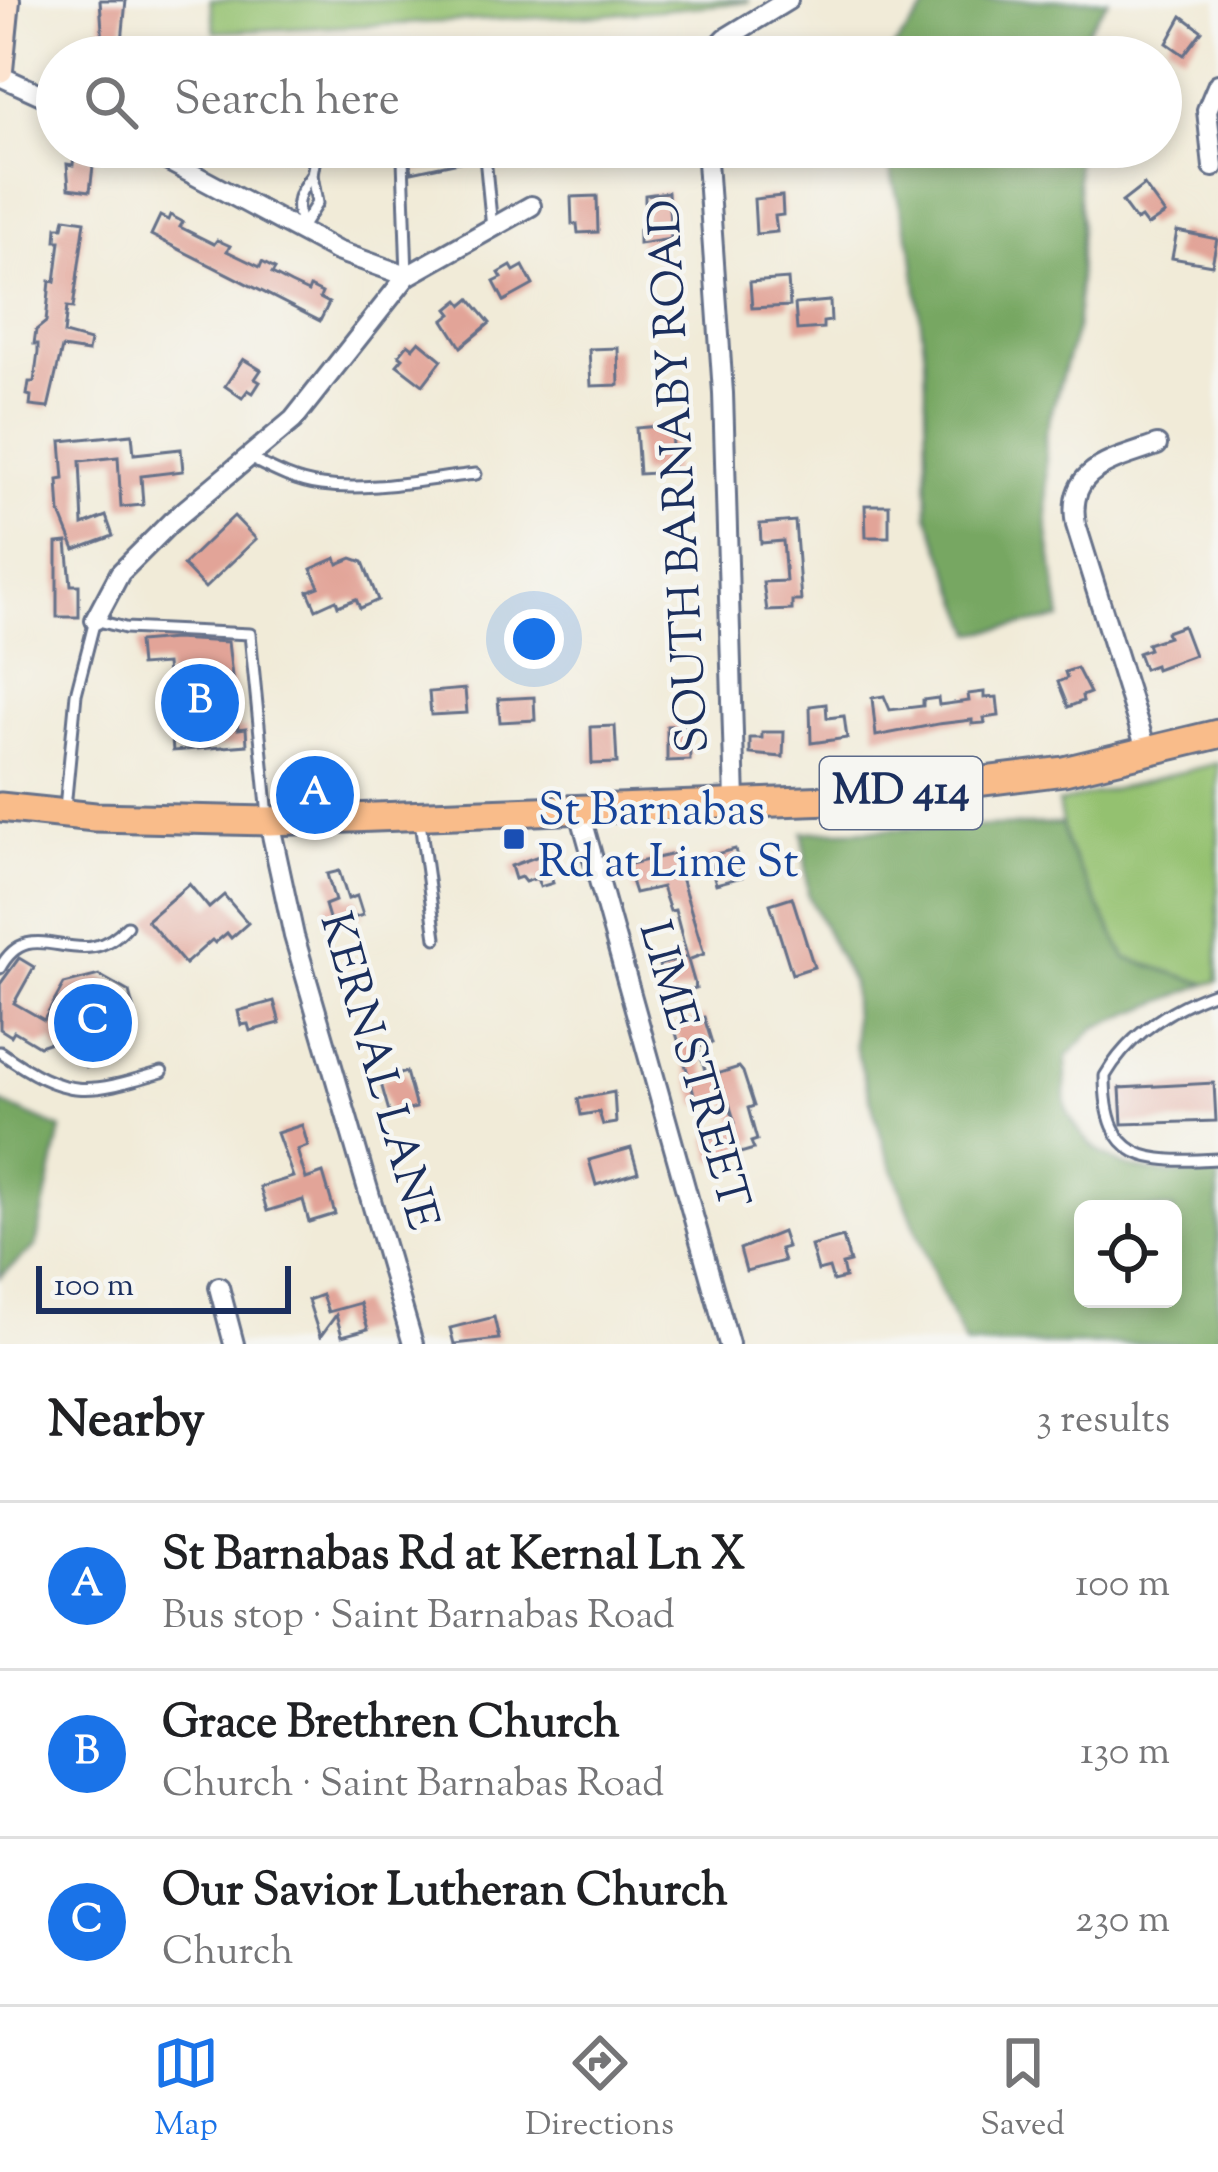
<!DOCTYPE html>
<html lang="en">
<head>
<meta charset="utf-8">
<style>
  body { margin:0; font-family:"Sorts Mill Goudy",serif; background:#f2f2f2; color:#202124 }
  .controls { position:absolute; right:36px; bottom:36px; display:grid; overflow:hidden; border-radius:18px; box-shadow:0 6px 18px #0003 }
  .controls button { width:108px; height:108px; display:grid; place-items:center; padding:0; border:0; border-bottom:3px solid #e0e0e0; background:#fff; color:#202124; font:60px sans-serif }
  .scale { position:absolute; left:36px; bottom:30px; width:255px; box-sizing:border-box; padding-left:12px; border:6px solid #1b2f5e; border-top:0; font-size:33px; line-height:42px; white-space:nowrap; color:#1b2f5e; -webkit-text-stroke:9px #f6f6f2; paint-order:stroke }
  .you { position:absolute; left:534px; top:639px; width:42px; height:42px; margin:-30px; border:9px solid #fff; border-radius:50%; background:#1a73e8; box-shadow:0 0 0 18px #1a73e833 }
  .badge { display:grid; place-items:center; width:78px; height:78px; border-radius:50%; background:#1a73e8; color:#fff; font-size:39px; font-weight:700 }
  .pin { position:absolute; translate:-50% -50%; border:6px solid #fff; box-shadow:0 3px 12px #0006 }
  .list { margin:0; padding:0; list-style:none }
  h2 { display:flex; justify-content:space-between; align-items:center; height:156px; margin:0; padding:0 48px; font-size:51px }
  h2 small { font-size:39px; font-weight:400; color:#757577 }
  .list li { display:grid; grid-template-columns:78px 1fr auto; gap:36px; align-items:center; box-sizing:border-box; height:168px; padding:0 48px; border-top:3px solid #e0e0e0 }
  .list b { display:block; font-size:45px; white-space:nowrap }
  .list p { margin:0; font-size:39px; white-space:nowrap; color:#757577 }
  .list em { font-size:39px; font-style:normal; color:#757577 }
  .icon { flex:none; width:66px; height:66px; fill:none; stroke:currentColor; stroke-width:2; stroke-linecap:round; stroke-linejoin:round }
  .map { position:relative; flex:none; width:1218px; height:1344px; overflow:hidden }
  .search { position:absolute; background:#fff; box-shadow:0 6px 18px #0003; left:36px; right:36px; top:36px; height:132px; display:flex; align-items:center; gap:30px; box-sizing:border-box; padding:0 42px; border-radius:66px; color:#757577; font-size:45px }
  .sheet { height:660px; background:#fff }
  nav { display:flex; justify-content:space-around; align-items:center; box-sizing:border-box; height:168px; border-top:3px solid #e0e0e0; background:#fff; font-size:33px; color:#757577 }
  nav a { display:grid; justify-items:center; gap:6px }
  nav .on { color:#1a73e8 }
  .map>svg:first-child { display:block }
</style>
</head>
<body>
<div class="map">
<svg width="1218" height="1344" viewBox="0 0 1218 1344">
  <rect width="100%" height="100%" fill="#f6f6f2"/>
  <filter id="ink" filterUnits="userSpaceOnUse"><feTurbulence type="fractalNoise" baseFrequency=".00833" numOctaves="2"/><feDisplacementMap in="SourceGraphic" scale="24" xChannelSelector="R" yChannelSelector="G"/><feConvolveMatrix kernelMatrix="1 2 1 2 8 2 1 2 1" color-interpolation-filters="sRGB"/></filter>
  <filter id="wash" filterUnits="userSpaceOnUse"><feTurbulence type="fractalNoise" baseFrequency=".004" numOctaves="4" result="noise"/><feDisplacementMap in="SourceGraphic" scale="48" xChannelSelector="R" yChannelSelector="G"/><feGaussianBlur stdDeviation="2.7" result="paint"/><feColorMatrix in="noise" values="0 0 0 0 0 0 0 0 0 0 0 0 0 0 0 0 0 1.4 0 .05"/><feComposite in="paint" operator="in"/></filter>
  <g filter="url(#wash)">
    <rect width="100%" height="100%" fill="#f1ebd8"/>
    <g fill="#94c170" stroke="#587867" stroke-width="3">
      <path d="M210,0H748V2L601,15L215,32Z"/>
      <path d="M1218,763V981L1207,984L1126,958L1066,844L1058,803Z"/>
    </g>
    <g fill="#77a762" stroke="#496b60" stroke-width="3" fill-rule="evenodd">
      <path d="M933,0H1108L1088,29L1083,57H886Z"/>
      <path d="M889,147H1075L1081,224L1077,325L1045,434L1048,532L1061,619L974,633L928,515L925,357L913,255L891,173Z"/>
      <path d="M1062,824L1066,844L1126,958L1207,984L1095,1028L1067,1057C1067,1073 1062,1100 1069,1114C1100,1176 1158,1175 1218,1174V1344H965L937,1284L884,1146L855,1046L852,983L808,895L803,832ZM1173,1209V1299H1083V1209Z"/>
      <path d="M0,1102L61,1129L36,1246L0,1277Z"/>
    </g>
    <g id="blocks">
      <g fill="#e2a498">
        <path d="M100,0H126L122,42L103,44Z"/>
        <path d="M1182,16L1202,31L1184,55L1167,43Z"/>
        <path d="M465,147L468,160L412,172L408,148Z"/>
        <path d="M74,155L94,158L90,191L69,188L67,164L73,165Z"/>
        <path d="M1144,185L1165,214L1147,226L1141,218L1136,221L1122,202Z"/>
        <path d="M668,192L671,239L639,244V229L645,226V195Z"/>
        <path d="M597,196L598,232L578,233L577,224H572L571,197Z"/>
        <path d="M782,196L783,215L775,216L777,232L756,234L754,199Z"/>
        <path d="M170,215L183,222L180,227L214,244L217,240L230,246L227,251L260,267L262,262L275,269L272,274L291,284L308,292L310,287L322,293L320,298L329,303L320,321L151,235L160,216L168,220Z"/>
        <path d="M65,218L85,221L73,308L67,307L64,334L90,341L88,352L62,348L48,408L30,406L31,396L27,395L29,382H34L38,352V344H34L36,330L46,322L50,281L55,282L60,241H56L57,227H63Z"/>
        <path d="M1177,231L1217,239L1212,265L1172,258Z"/>
        <path d="M511,266L514,271L523,266L533,285L504,301L494,282L502,278L499,273Z"/>
        <path d="M788,279L790,306L752,308L750,282Z"/>
        <path d="M470,299L490,323L461,347L444,320L452,314L448,309L459,300L463,305Z"/>
        <path d="M830,301L831,321L823,322V328L797,330L795,304Z"/>
        <path d="M419,341L442,360L423,385L397,365L403,358L399,355L408,344L413,348Z"/>
        <path d="M618,348L619,385L591,386L589,349Z"/>
        <path d="M243,359L261,370L255,379L260,382L253,393L248,390L242,398L225,386Z"/>
        <path d="M671,425L673,472L639,474L636,428Z"/>
        <path d="M132,434L134,454L181,449L183,471L141,476L143,505L121,507L118,457L80,461L83,525L106,516L113,536L75,550L60,513L58,480L64,479L61,441Z"/>
        <path d="M865,505H889V537H866Z"/>
        <path d="M234,516L256,539L205,588L183,565Z"/>
        <path d="M795,521L801,601H792V610L767,611L763,582L786,581L783,541L761,543L760,524Z"/>
        <path d="M67,542L71,585H79V617H57V543Z"/>
        <path d="M336,558L338,564L352,558L363,562L378,600L360,608L356,599L338,606L336,600L316,609L308,591L319,587L311,569Z"/>
        <path d="M1183,626L1194,655L1156,669L1155,665L1144,669L1138,653L1149,649L1147,644L1168,637L1166,632Z"/>
        <path d="M174,639L228,642L238,729L246,728L247,745L173,751L166,664L140,666L138,642Z"/>
        <path d="M1077,668L1090,693L1082,696L1083,701L1068,707L1058,682L1067,678L1065,672Z"/>
        <path d="M465,689L467,713L431,715L429,692Z"/>
        <path d="M984,692V698L997,697L999,716L984,718L985,723L972,724V720L938,724L876,736L872,698L884,696L890,710L923,706V700L938,698L939,705L969,701L968,694Z"/>
        <path d="M534,697L535,720L500,722L498,699Z"/>
        <path d="M826,704L827,718L844,716L847,738L811,743L810,706Z"/>
        <path d="M689,725L690,760L667,761V726Z"/>
        <path d="M615,726L617,763L592,764L591,727Z"/>
        <path d="M762,732H784L783,757L750,754V738H762Z"/>
        <path d="M735,849L742,877L716,884L708,856Z"/>
        <path d="M544,854L553,883L540,887L537,878L525,882L521,877L515,879L511,866Z"/>
        <path d="M674,854L704,954L688,960L675,910L670,911L662,887L635,893L626,865Z"/>
        <path d="M339,871L348,899L357,896L363,915L331,925L325,905L335,901L327,874Z"/>
        <path d="M189,884L209,908L224,895L248,923L231,938L227,933L215,943L212,940L185,964L147,920Z"/>
        <path d="M792,897L814,967L792,974L770,904Z"/>
        <path d="M687,957L696,988L667,996L659,965Z"/>
        <path d="M19,958L34,967L14,1003L44,1020L64,984L99,975L129,992L138,1026L121,1057L86,1067L56,1049L54,1041L39,1046L14,1031L11,1036L0,1029V984Z"/>
        <path d="M274,1001L280,1023L250,1031L248,1024L241,1025L238,1011Z"/>
        <path d="M704,1017L712,1043L698,1047L707,1077L739,1067L743,1072L754,1106L748,1108L757,1140L751,1142L754,1149L713,1161L707,1138L725,1133L723,1126L735,1123L727,1097L697,1105L674,1026Z"/>
        <path d="M406,1072L416,1108L390,1115L380,1080Z"/>
        <path d="M1214,1083L1216,1121L1122,1124L1120,1088Z"/>
        <path d="M614,1092L616,1123L603,1125L599,1112L581,1115L578,1099Z"/>
        <path d="M302,1125L308,1146L297,1150L306,1179L323,1173L335,1214L309,1222L303,1200L267,1211L260,1187L293,1177L277,1133Z"/>
        <path d="M631,1148L638,1172L596,1185L589,1160Z"/>
        <path d="M782,1232L787,1247L780,1249L784,1261L746,1271L740,1249Z"/>
        <path d="M843,1237L850,1262L842,1264L845,1278L833,1281L829,1268L818,1271L811,1246Z"/>
        <path d="M322,1295L328,1312L360,1303L368,1329L342,1336L336,1315L320,1337L308,1300Z"/>
        <path d="M494,1317L499,1339L454,1344L450,1328Z"/>
      </g>
    </g>
  </g>
  <g filter="url(#ink)">
    <use href="#blocks" fill-opacity="0" stroke="#667189" stroke-width="3"/>
    <g fill="none" stroke-linecap="round" stroke-linejoin="round">
      <g stroke="#667189" stroke-width="15">
        <g id="lane">
          <path d="M484,147L492,228"/>
          <path d="M403,159L407,276"/>
          <path d="M302,223C292,205 300,190 312,175"/>
          <path d="M299,231L317,203L312,175L317,147"/>
          <path d="M249,458C271,469 295,482 321,485C371,492 426,479 476,474"/>
          <path d="M65,808L76,694L95,620L125,628L250,634L268,816"/>
          <path d="M420,822L436,938"/>
          <path d="M0,968C33,908 80,980 127,926"/>
          <path d="M1218,991C1172,1007 1130,1033 1105,1076C1105,1163 1147,1163 1218,1159"/>
          <path d="M0,1052C68,1100 87,1094 162,1072"/>
        </g>
      </g>
      <g stroke="#667189" stroke-width="24">
        <g id="street">
          <path d="M708,57L726,38L788,0"/>
          <path d="M0,76L57,102"/>
          <path d="M142,147L337,251L407,276"/>
          <path d="M706,147L723,393L735,802"/>
          <path d="M1213,167L1207,110L1218,84"/>
          <path d="M95,620L120,573L171,522L293,420L407,276L531,206"/>
          <path d="M1147,752L1076,525C1065,467 1114,461 1157,445"/>
          <path d="M579,809L729,1344"/>
          <path d="M269,821L294,936L413,1344"/>
          <path d="M219,1287L234,1344"/>
        </g>
      </g>
      <g stroke="#667189" stroke-width="30">
        <path id="secondary" d="M0,70L7,0"/>
      </g>
      <g stroke="#667189" stroke-width="33">
        <path id="primary" d="M0,807L95,817L269,821L832,800L1064,771L1218,734"/>
      </g>
      <use href="#lane" stroke="#fff" stroke-width="9"/>
      <use href="#street" stroke="#fff" stroke-width="18"/>
      <use href="#secondary" stroke="#fde4d0" stroke-width="24"/>
      <use href="#primary" stroke="#f9bc8a" stroke-width="27"/>
    </g>
  </g>
  <rect fill="#1a4fb4" stroke="#f6f6f2" stroke-width="4.5" x="502" y="827" width="24" height="24" rx="6"/>
  <g text-anchor="middle" dominant-baseline="central" stroke-width="9" stroke-linejoin="round" paint-order="stroke">
    <rect fill="#f6f6f2" stroke="#5d6b8a" stroke-width="3" x="820" y="757" width="162" height="72" rx="9"/>
    <g font-size="42" font-weight="bold" fill="#1b2f5e">
      <text x="901" y="793">MD 414</text>
    </g>
    <g font-size="45" fill="#1b2f5e" stroke="#f6f6f2">
      <text transform="translate(682 476) rotate(-93)">SOUTH BARNABY ROAD</text>
      <text transform="translate(691 1066) rotate(74)">LIME STREET</text>
      <text transform="translate(376 1072) rotate(74)">KERNAL LANE</text>
    </g>
    <g font-size="45" fill="#164399" stroke="#f6f6f2" text-anchor="start">
      <text x="538" y="813">St Barnabas<tspan x="538" dy="52">Rd at Lime St</tspan></text>
    </g>
  </g>
</svg>
<div class="controls">
<button><svg class="icon" aria-label="locate" viewBox="0 0 24 24"><circle cx="12" cy="12" r="6"/><path d="M12 2v4M12 18v4M2 12h4M18 12h4"/></svg></button>
</div>
<div class="scale">100 m</div>
<div class="you"></div>
<div class="pin badge" style="left:315px;top:795px">A</div>
<div class="pin badge" style="left:200px;top:703px">B</div>
<div class="pin badge" style="left:93px;top:1023px">C</div>
<div class="search"><svg class="icon" aria-label="search" viewBox="0 0 24 24"><circle cx="10" cy="10" r="6"/><path d="M15 15l6 6"/></svg>Search here</div>
</div>
<section class="sheet">
<h2>Nearby<small>3 results</small></h2>
<ul class="list">
<li><span class="badge">A</span><div><b>St Barnabas Rd at Kernal Ln X</b><p>Bus stop · Saint Barnabas Road</p></div><em>100 m</em></li>
<li><span class="badge">B</span><div><b>Grace Brethren Church</b><p>Church · Saint Barnabas Road</p></div><em>130 m</em></li>
<li><span class="badge">C</span><div><b>Our Savior Lutheran Church</b><p>Church</p></div><em>230 m</em></li>
</ul>
</section>
<nav>
<a class="on"><svg class="icon" aria-label="map" viewBox="0 0 24 24"><path d="M3 6l6-2 6 2 6-2v14l-6 2-6-2-6 2zM9 4v14M15 6v14"/></svg>Map</a>
<a><svg class="icon" aria-label="directions" viewBox="0 0 24 24"><path d="M12 3l9 9-9 9-9-9zM9 14v-3h6M13 9l2 2-2 2"/></svg>Directions</a>
<a><svg class="icon" aria-label="saved" viewBox="0 0 24 24"><path d="M7 4h10v16l-5-4-5 4z"/></svg>Saved</a>
</nav>
</body>
</html>
